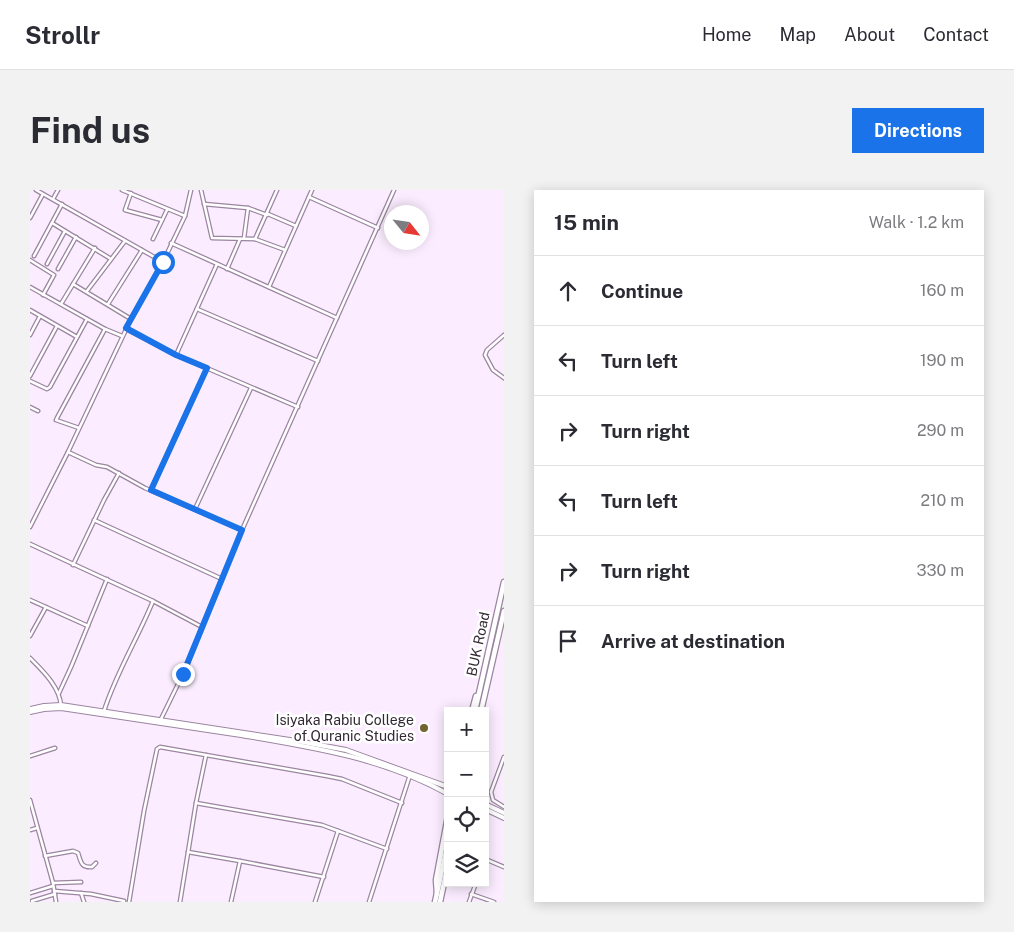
<!DOCTYPE html>
<html lang="en">
<head>
<meta charset="utf-8">
<style>
  body { margin:0; font-family:"Public Sans",sans-serif; background:#f2f2f3; color:#2b2b33 }
  .controls { position:absolute; right:15px; bottom:15px; display:grid; overflow:hidden; border-radius:0px; box-shadow:0 2px 12px #0003 }
  .controls button { width:45px; height:45px; display:grid; place-items:center; padding:0; border:0; border-bottom:1px solid #e1e1e2; background:#fff; color:#2b2b33; font:25px sans-serif }
  .compass { position:absolute; left:354px; top:15px; width:45px; height:45px; border-radius:50%; background:#fff; box-shadow:0 2px 12px #0003; rotate:120deg }
  .stop { position:absolute; width:15px; height:15px; margin:-11px; border:4px solid #1a73e8; border-radius:50%; background:#fff }
  .stop.end { background:#1a73e8; border-color:#fff; box-shadow:0 1px 5px #0008 }
  .list { margin:0; padding:0; list-style:none }
  h2 { display:flex; justify-content:space-between; align-items:center; height:65px; margin:0; padding:0 20px; font-size:21px }
  h2 small { font-size:16px; font-weight:400; color:#7c7c81 }
  .list li { display:grid; grid-template-columns:32px 1fr auto; gap:15px; align-items:center; box-sizing:border-box; height:70px; padding:0 20px; border-top:1px solid #e1e1e2 }
  .list b { display:block; font-size:19px; white-space:nowrap }
  .list em { font-size:16px; font-style:normal; color:#7c7c81 }
  .icon { flex:none; width:28px; height:28px; fill:none; stroke:currentColor; stroke-width:2; stroke-linecap:round; stroke-linejoin:round }
  .map { position:relative; flex:none; width:474px; height:712px; overflow:hidden; border-radius:0px }
  header { display:flex; align-items:center; gap:30px; box-sizing:border-box; height:70px; padding:0 25px; background:#fff; border-bottom:1px solid #e1e1e2 }
  header strong { font-size:24px }
  nav { display:flex; gap:28px; margin-inline-start:auto; font-size:18px }
  .intro { display:flex; align-items:center; justify-content:space-between; box-sizing:border-box; height:120px; padding:0 30px }
  h1 { margin:0; font-size:35px }
  .button { padding:12px 22px; border-radius:0px; background:#1a73e8; color:#fff; font-size:18px; font-weight:700 }
  main { display:flex; gap:30px; padding:0 30px }
  aside { flex:1; background:#fff; border-radius:0px; box-shadow:0 2px 12px #0003 }
  .map>svg:first-child { display:block }
</style>
</head>
<body>
<header>
<strong>Strollr</strong>
<nav><a>Home</a><a>Map</a><a>About</a><a>Contact</a></nav>
</header>
<div class="intro"><h1>Find us</h1><a class="button">Directions</a></div>
<main>
<div class="map">
<svg width="474" height="712" viewBox="0 0 474 712">
  <rect width="100%" height="100%" fill="#fbedff"/>
  <g fill="none" stroke-linecap="round" stroke-linejoin="round">
    <g stroke="#9b85a0" stroke-width="5">
      <g id="street">
        <path d="M6,0L133,72"/>
        <path d="M92,0L155,26"/>
        <path d="M171,0L182,48L225,49L255,60"/>
        <path d="M101,3L95,20L132,30"/>
        <path d="M279,7L348,38"/>
        <path d="M23,9L28,0"/>
        <path d="M174,14L218,18L237,25"/>
        <path d="M238,24L266,36"/>
        <path d="M0,28L13,4"/>
        <path d="M22,33L81,69"/>
        <path d="M214,48L218,18"/>
        <path d="M123,49L137,20"/>
        <path d="M225,49L247,0"/>
        <path d="M141,53L307,128"/>
        <path d="M4,66L32,14"/>
        <path d="M0,70L24,85L13,105"/>
        <path d="M17,74L35,41"/>
        <path d="M28,79L46,47"/>
        <path d="M197,79L210,49"/>
        <path d="M43,94L101,129"/>
        <path d="M0,97L75,139L92,146"/>
        <path d="M239,97L282,0"/>
        <path d="M57,101L95,51"/>
        <path d="M31,114L65,58"/>
        <path d="M78,114L112,60"/>
        <path d="M167,119L288,171"/>
        <path d="M0,120L47,147"/>
        <path d="M96,139L146,165L268,217"/>
        <path d="M0,145L10,126"/>
        <path d="M474,145L457,160L455,165L463,180L474,188"/>
        <path d="M146,165L187,74"/>
        <path d="M0,186L27,136"/>
        <path d="M0,191L17,199L20,197L57,129"/>
        <path d="M0,217L8,221"/>
        <path d="M49,238L26,230L27,228L75,139"/>
        <path d="M38,262L66,275L77,277L115,298L212,340"/>
        <path d="M121,300L177,178"/>
        <path d="M165,319L221,198"/>
        <path d="M64,330L192,389"/>
        <path d="M0,337L38,262L101,129L133,72L155,26L161,0"/>
        <path d="M0,354L123,411L172,437"/>
        <path d="M43,375L74,310L89,283"/>
        <path d="M0,410L58,436"/>
        <path d="M0,446L16,417"/>
        <path d="M0,468C13,481 30,497 31,516"/>
        <path d="M29,503L41,477L77,389"/>
        <path d="M74,521C86,483 108,448 123,411"/>
        <path d="M130,531L153,484L212,340L364,0"/>
        <path d="M0,566L25,558"/>
        <path d="M474,567L461,602L463,610L474,617"/>
        <path d="M0,610L23,693L26,712"/>
        <path d="M166,613L292,635L357,659"/>
        <path d="M0,640L7,638"/>
        <path d="M158,662L210,671L294,687"/>
        <path d="M15,666L43,661L48,663C51,672 51,678 62,677L66,673"/>
        <path d="M455,669L474,677"/>
        <path d="M23,693L51,692"/>
        <path d="M24,701L61,704L94,711"/>
        <path d="M0,703L23,696"/>
        <path d="M51,703L54,712"/>
        <path d="M441,704L464,712"/>
        <path d="M2,711L25,704"/>
        <path d="M99,712L114,621L127,559L130,557L297,586L312,589L372,613"/>
        <path d="M150,712L166,613L176,565"/>
        <path d="M201,712L210,671"/>
        <path d="M285,712L308,641"/>
        <path d="M339,712L380,585"/>
        <path d="M439,712L446,693"/>
      </g>
    </g>
    <g stroke="#9b85a0" stroke-width="6">
      <g id="secondary">
        <path d="M0,519L14,516L31,515L273,552L316,560L418,597"/>
        <path d="M0,522L14,519L31,518C91,527 151,536 211,545C282,557 354,568 418,604"/>
        <path d="M455,614L474,623"/>
        <path d="M455,619L474,628"/>
      </g>
    </g>
    <g stroke="#9b85a0" stroke-width="7">
      <g id="primary">
        <path d="M442,521L446,506"/>
        <path d="M445,521L474,392"/>
        <path d="M451,521L474,421"/>
        <path d="M407,704L406,690L418,626"/>
        <path d="M405,712L418,653"/>
        <path d="M410,712L418,674"/>
      </g>
    </g>
    <use href="#street" stroke="#fff" stroke-width="2.5"/>
    <use href="#secondary" stroke="#fff" stroke-width="4"/>
    <use href="#primary" stroke="#fff" stroke-width="4.5"/>
  </g>
  <g fill="none" stroke-linecap="round" stroke-linejoin="round">
    <path stroke="#1a73e8" stroke-width="6" d="M133,72L96,138L146,165L177,178L121,300L212,340L153,484"/>
  </g>
  <circle fill="#726532" stroke="#fff" stroke-width="2" cx="394" cy="538" r="5"/>
  <g text-anchor="middle" dominant-baseline="central" stroke-width="5" stroke-linejoin="round" paint-order="stroke">
    <g font-size="14" fill="#312833" stroke="#fff">
      <text transform="translate(448 454) rotate(-78)">BUK Road</text>
    </g>
    <g font-size="14" fill="#312833" stroke="#fff" text-anchor="end">
      <text x="384" y="530">Isiyaka Rabiu College<tspan x="384" dy="16">of Quranic Studies</tspan></text>
    </g>
  </g>
</svg>
<div class="controls">
<button>+</button>
<button>−</button>
<button><svg class="icon" aria-label="locate" viewBox="0 0 24 24"><circle cx="12" cy="12" r="6"/><path d="M12 2v4M12 18v4M2 12h4M18 12h4"/></svg></button>
<button><svg class="icon" aria-label="layers" viewBox="0 0 24 24"><path d="M12 4l9 5-9 5-9-5zM3 14l9 5 9-5"/></svg></button>
</div>
<svg class="compass" viewBox="-18 -18 36 36"><path d="M0-13l5 13h-10z" fill="#e53935"/><path d="M0 13l5-13h-10z" fill="#7c7c81"/></svg>
<div class="stop" style="left:133px;top:72px"></div>
<div class="stop end" style="left:153px;top:484px"></div>
</div>
<aside>
<h2>15 min<small>Walk · 1.2 km</small></h2>
<ul class="list">
<li><svg class="icon" aria-label="ahead" viewBox="0 0 24 24"><path d="M12 20V5M6 11l6-6 6 6"/></svg><div><b>Continue</b></div><em>160 m</em></li>
<li><svg class="icon" aria-label="left" viewBox="0 0 24 24"><path d="M17 20v-9H6M10 6l-5 5 5 5"/></svg><div><b>Turn left</b></div><em>190 m</em></li>
<li><svg class="icon" aria-label="right" viewBox="0 0 24 24"><path d="M7 20v-9h11M14 6l5 5-5 5"/></svg><div><b>Turn right</b></div><em>290 m</em></li>
<li><svg class="icon" aria-label="left" viewBox="0 0 24 24"><path d="M17 20v-9H6M10 6l-5 5 5 5"/></svg><div><b>Turn left</b></div><em>210 m</em></li>
<li><svg class="icon" aria-label="right" viewBox="0 0 24 24"><path d="M7 20v-9h11M14 6l5 5-5 5"/></svg><div><b>Turn right</b></div><em>330 m</em></li>
<li><svg class="icon" aria-label="arrive" viewBox="0 0 24 24"><path d="M6 21V4h12l-3 4 3 4H6"/></svg><div><b>Arrive at destination</b></div></li>
</ul>
</aside>
</main>
</body>
</html>
